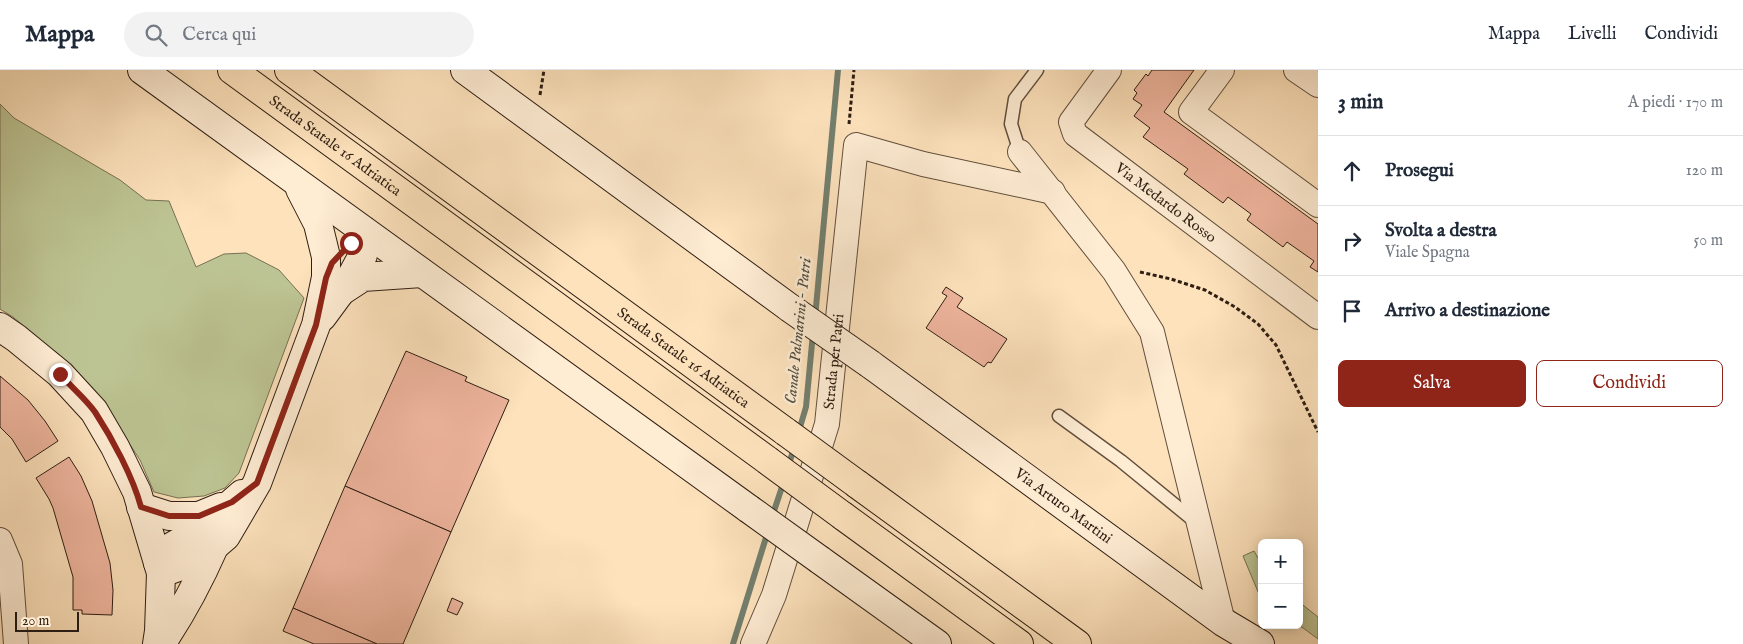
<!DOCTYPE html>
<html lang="it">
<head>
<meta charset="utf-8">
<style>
  body { margin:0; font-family:"IM FELL English",serif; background:#f2f2f3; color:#1f2937 }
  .controls { position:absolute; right:15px; bottom:15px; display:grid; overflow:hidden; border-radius:8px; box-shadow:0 2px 12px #0003 }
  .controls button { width:45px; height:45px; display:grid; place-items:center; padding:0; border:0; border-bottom:1px solid #e0e1e3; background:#fff; color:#1f2937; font:25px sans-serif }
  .scale { position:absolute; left:15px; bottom:12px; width:64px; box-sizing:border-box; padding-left:5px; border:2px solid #2e1e13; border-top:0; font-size:14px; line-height:18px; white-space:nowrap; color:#2e1e13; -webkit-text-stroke:4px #feecd3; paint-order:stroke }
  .stop { position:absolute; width:15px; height:15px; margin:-11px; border:4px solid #8f2418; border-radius:50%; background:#fff }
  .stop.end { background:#8f2418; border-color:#fff; box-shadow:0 1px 5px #0008 }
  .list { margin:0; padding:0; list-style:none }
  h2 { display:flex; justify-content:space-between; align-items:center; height:65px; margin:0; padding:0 20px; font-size:21px }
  h2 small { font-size:16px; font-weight:400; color:#747a83 }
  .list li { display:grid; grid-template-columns:32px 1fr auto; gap:15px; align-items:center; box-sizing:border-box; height:70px; padding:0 20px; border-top:1px solid #e0e1e3 }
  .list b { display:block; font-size:19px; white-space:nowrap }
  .list p { margin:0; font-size:16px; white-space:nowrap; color:#747a83 }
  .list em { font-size:16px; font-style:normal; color:#747a83 }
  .actions { display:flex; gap:10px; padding:15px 20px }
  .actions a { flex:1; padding:11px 0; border:1px solid #8f2418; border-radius:8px; text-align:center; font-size:18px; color:#8f2418 }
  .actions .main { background:#8f2418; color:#fff }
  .icon { flex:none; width:28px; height:28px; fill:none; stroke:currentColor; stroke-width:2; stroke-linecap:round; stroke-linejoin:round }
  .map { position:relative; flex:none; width:1318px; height:574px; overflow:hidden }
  header { display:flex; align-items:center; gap:30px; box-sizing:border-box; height:70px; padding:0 25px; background:#fff; border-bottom:1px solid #e0e1e3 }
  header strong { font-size:24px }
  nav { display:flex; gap:28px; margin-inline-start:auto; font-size:18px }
  .search { width:350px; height:45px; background:#f2f2f3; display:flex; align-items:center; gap:12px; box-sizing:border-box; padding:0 18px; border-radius:28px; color:#747a83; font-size:19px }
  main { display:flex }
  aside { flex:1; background:#fff }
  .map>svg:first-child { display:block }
</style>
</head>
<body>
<header>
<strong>Mappa</strong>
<div class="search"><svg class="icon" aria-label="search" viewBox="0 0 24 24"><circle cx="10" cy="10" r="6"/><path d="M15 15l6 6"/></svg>Cerca qui</div>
<nav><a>Mappa</a><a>Livelli</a><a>Condividi</a></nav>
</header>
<main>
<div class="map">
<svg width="1318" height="574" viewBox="0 0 1318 574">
  <rect width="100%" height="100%" fill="#fde2bc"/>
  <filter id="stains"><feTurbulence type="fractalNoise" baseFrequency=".004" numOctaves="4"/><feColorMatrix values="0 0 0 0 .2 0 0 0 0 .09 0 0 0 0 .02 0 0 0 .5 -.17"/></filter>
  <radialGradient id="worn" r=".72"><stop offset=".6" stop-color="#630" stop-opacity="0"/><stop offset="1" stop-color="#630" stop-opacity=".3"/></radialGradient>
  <g fill="#bdc493" stroke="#767153">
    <path d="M0,34L14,48L120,110L146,130L169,131L196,197L224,184L246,183L279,200L304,228L239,403L225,418L204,426L178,428L154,422L140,390L107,339L44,273L13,247L0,239Z"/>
    <path d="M1254,481L1262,495V526L1259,524L1243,486Z"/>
    <path d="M1299,532L1318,547V569L1299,555Z"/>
  </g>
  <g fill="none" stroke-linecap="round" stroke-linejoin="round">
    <g stroke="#737f6e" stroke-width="6">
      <path d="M815,248L838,0"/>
      <path d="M798,364L806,337L813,263"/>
      <path d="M788,397L795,375"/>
      <path d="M772,447L784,411"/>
      <path d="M733,574L768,461"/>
    </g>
  </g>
  <g fill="#efb59e" stroke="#2e1e13">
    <path d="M1152,0H1194L1164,42L1318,154V202L1310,197L1314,191L1287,172L1283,177L1247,150L1251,144L1228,127L1223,133L1184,104L1188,99L1143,67L1150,58L1134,46L1142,35L1133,29L1137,23L1134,20L1146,4L1148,6Z"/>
    <path d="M946,217L963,228L957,237L1007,269L991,293L988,292L984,297L926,258L947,226L942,223Z"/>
    <path d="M406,281L467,307L465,311L509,330L451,462L345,416Z"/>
    <path d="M0,306L28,330L45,351L58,371L26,392L12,369L0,357Z"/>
    <path d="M69,387L81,406L92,431L110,493L113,520L112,545L82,544V540H73V507L53,438L49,429L36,408Z"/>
    <path d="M345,416L451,462L403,574H377L293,538Z"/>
    <path d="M452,528L463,533L457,545L447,541Z"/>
    <path d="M293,538L377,574H314L283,561Z"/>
  </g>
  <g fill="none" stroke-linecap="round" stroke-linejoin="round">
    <g stroke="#624f3d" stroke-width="15">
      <g id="lane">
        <path d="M1020,82L1011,54L1015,29L1037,0"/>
        <path d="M1059,346L1121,391L1197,453"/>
      </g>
    </g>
    <g stroke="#624f3d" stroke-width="26">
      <g id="street">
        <path id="s1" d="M1109,0L1071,52L1075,64L1318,247"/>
        <path d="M1222,0L1191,42L1318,135"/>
        <path d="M1296,0L1318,15"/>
        <path d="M1020,82L1114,201L1152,262L1223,552"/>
        <path d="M0,470L10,494L16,574"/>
        <path id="s2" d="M753,574L774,525L827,354L856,75L923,94L1053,122"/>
      </g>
    </g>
    <g stroke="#2e1e13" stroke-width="30">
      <g id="secondary">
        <path d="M142,0L749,439"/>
        <path d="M465,0L790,238"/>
        <path d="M340,222L363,207L422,203"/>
        <path d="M322,247L350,209L363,185L364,161"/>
        <path d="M0,257L16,268L60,304L94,341L115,377L137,422L161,503L159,561L157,574"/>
        <path id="s3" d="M870,294L1223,552L1260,574"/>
        <path d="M141,437L169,446H199L221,437"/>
        <path d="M820,490L937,574"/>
        <path d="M158,493L171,477L202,459L242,424"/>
        <path d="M161,503L198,490L226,466L257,413L316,255L326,207V187L318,154L300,119"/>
        <path d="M161,574C182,543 199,511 214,477"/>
      </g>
    </g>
    <g stroke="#2e1e13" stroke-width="30">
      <g id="highway">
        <path id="s4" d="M232,0L767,390"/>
        <path id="s5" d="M289,0L786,362"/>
        <path d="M857,414L1077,574"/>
        <path d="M843,446L1019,574"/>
      </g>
    </g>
    <g stroke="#2e1e13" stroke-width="3" stroke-dasharray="4 2.5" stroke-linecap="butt">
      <path d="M540,25L544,0"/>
      <path d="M849,54L854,0"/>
      <path d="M1140,202L1171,209L1205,220L1235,237L1258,254L1276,275L1318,362"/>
    </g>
    <use href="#lane" stroke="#feecd3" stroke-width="12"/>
    <use href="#street" stroke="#feecd3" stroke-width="24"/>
    <use href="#secondary" stroke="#feecd3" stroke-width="28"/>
    <use href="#highway" stroke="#fde2bc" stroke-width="28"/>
    <g stroke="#2e1e13" stroke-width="30" stroke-linecap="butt">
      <g id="secondary-bridge">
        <path d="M790,238L870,294"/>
        <path d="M749,439L820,490"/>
      </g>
    </g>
    <g stroke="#2e1e13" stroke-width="30" stroke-linecap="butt">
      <g id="highway-bridge">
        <path d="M786,362L857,414"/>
        <path d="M767,390L843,446"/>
      </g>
    </g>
    <use href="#secondary-bridge" stroke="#feecd3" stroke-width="28"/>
    <use href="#highway-bridge" stroke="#fde2bc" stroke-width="28"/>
  </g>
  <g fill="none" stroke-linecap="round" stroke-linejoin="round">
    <path stroke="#8f2418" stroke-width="6" d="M60,304C71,317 85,328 95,342C112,368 133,407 141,437L169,446H199L232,432L257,413L316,255L326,208L332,193L351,173"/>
  </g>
  <g text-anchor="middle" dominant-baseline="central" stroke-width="5" stroke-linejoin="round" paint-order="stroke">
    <g font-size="15" fill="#2e1e13" stroke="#feecd3">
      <text stroke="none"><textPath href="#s4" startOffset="128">Strada Statale 16 Adriatica</textPath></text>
      <text stroke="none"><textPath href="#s1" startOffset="191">Via Medardo Rosso</textPath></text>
      <text stroke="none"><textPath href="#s5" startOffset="488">Strada Statale 16 Adriatica</textPath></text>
      <text stroke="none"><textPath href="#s2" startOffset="295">Strada per Patri</textPath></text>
      <text stroke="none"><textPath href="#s3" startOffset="240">Via Arturo Martini</textPath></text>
    </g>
    <g font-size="16" font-style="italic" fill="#504e41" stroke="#feecd3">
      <text transform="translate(799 261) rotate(-84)">Canale Palmarini - Patri</text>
    </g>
  </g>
  <rect width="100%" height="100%" filter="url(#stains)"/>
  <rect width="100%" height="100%" fill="url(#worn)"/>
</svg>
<div class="controls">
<button>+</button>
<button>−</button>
</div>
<div class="scale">20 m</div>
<div class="stop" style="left:351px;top:173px"></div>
<div class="stop end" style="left:60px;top:304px"></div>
</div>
<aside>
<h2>3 min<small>A piedi · 170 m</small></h2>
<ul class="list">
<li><svg class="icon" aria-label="ahead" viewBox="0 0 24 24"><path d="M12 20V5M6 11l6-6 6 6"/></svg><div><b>Prosegui</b></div><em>120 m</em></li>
<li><svg class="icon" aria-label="right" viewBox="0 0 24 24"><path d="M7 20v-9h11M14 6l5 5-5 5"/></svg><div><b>Svolta a destra</b><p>Viale Spagna</p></div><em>50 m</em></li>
<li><svg class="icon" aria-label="arrive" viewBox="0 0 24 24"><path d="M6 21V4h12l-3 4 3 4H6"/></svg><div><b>Arrivo a destinazione</b></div></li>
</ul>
<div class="actions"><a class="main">Salva</a><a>Condividi</a></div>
</aside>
</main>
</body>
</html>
